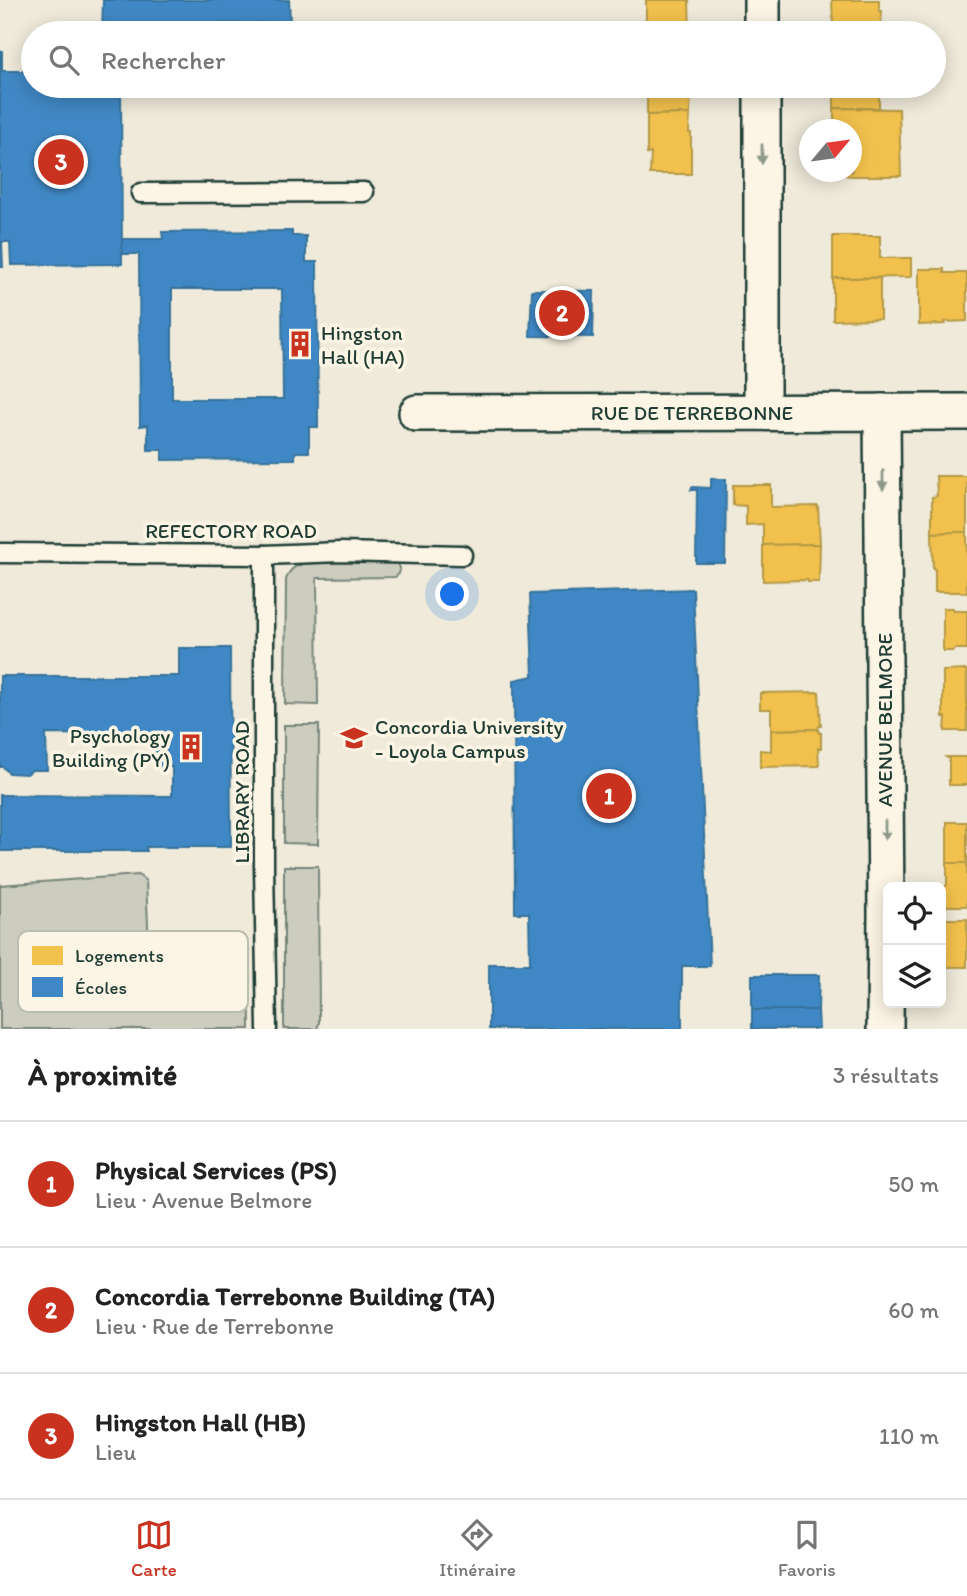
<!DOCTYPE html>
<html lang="fr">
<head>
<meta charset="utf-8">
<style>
  body { margin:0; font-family:Itim,sans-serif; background:#f6f6f6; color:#222 }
  .controls { position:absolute; right:21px; bottom:21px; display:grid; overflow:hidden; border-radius:10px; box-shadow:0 4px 18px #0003 }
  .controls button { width:63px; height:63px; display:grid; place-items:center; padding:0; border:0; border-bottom:2px solid #e0e0e0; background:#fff; color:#222; font:35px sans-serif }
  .compass { position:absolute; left:799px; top:119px; width:63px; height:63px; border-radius:50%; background:#fff; box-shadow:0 4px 18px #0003; rotate:61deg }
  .you { position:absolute; left:453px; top:595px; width:24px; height:24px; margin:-18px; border:5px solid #fff; border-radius:50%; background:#1a73e8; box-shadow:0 0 0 10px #1a73e833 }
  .badge { display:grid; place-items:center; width:46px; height:46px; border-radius:50%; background:#c8321e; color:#fff; font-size:23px; font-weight:700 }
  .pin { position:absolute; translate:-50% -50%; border:4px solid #fff; box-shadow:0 2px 7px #0006 }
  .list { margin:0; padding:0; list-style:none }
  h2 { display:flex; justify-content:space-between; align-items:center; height:91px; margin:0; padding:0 28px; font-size:30px }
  h2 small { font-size:23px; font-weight:400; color:#767676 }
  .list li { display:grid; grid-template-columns:46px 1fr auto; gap:21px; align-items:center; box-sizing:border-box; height:126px; padding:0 28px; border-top:2px solid #e0e0e0 }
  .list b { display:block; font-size:26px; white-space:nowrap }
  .list p { margin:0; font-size:23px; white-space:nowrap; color:#767676 }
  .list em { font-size:23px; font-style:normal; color:#767676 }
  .icon { flex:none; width:38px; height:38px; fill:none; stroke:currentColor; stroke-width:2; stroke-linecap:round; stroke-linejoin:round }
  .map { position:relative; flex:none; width:967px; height:1029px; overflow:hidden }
  .search { position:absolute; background:#fff; box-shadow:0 4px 18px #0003; left:21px; right:21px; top:21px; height:77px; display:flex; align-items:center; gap:18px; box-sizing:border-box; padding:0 24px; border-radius:38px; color:#767676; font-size:26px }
  .sheet { height:469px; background:#fff }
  nav { display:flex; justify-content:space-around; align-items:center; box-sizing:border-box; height:98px; border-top:2px solid #e0e0e0; background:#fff; font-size:19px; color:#767676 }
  nav a { display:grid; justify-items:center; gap:4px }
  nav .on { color:#c8321e }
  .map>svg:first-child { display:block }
</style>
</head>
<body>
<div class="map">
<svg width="967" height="1029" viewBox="0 0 967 1029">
  <rect width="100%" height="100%" fill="#efeada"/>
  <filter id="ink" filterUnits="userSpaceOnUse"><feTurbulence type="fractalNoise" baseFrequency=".0143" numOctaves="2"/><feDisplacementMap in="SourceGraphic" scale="14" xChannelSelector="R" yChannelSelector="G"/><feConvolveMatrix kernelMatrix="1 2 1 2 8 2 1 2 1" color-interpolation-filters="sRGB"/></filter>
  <g filter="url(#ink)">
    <g fill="#cccdbf" stroke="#76857a" stroke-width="2">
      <path d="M309,562H394L397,563L400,568L399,574L395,577L317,578L318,705L285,704L286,580C289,568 297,565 309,562Z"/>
      <path d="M284,725H319L318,844L284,843Z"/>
      <path d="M284,866H318L319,1023L317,1029H284Z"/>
      <path d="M138,875L146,881L149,946L249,949L250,1029H0V885Z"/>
    </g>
    <g fill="#f2c14e" stroke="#b39946" stroke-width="2">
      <path d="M646,0H689L690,33H646Z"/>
      <path d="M832,0H879V11H882L881,25H833Z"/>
      <path d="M647,86H691L690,114L647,115Z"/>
      <rect x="834" y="86" width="45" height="22"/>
      <path d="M834,108L899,109L901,176H852L836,174V172H852V130H832V126H834Z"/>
      <path d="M690,114L689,133H691V174H650L651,153L647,154V115Z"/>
      <path d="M833,236H880V258H911V277L833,278Z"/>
      <path d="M919,269H944V273H967V321L944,322L945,324L919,325Z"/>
      <path d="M833,278H880V319L833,320Z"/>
      <path d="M936,476H967V532L932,533V497L937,496Z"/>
      <path d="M733,485H771V507L818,506L820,544L763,545V524L746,525V506L733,505Z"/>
      <path d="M959,532H967V592H935V569H933L932,533Z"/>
      <path d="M820,544L819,582H808V580L763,581V545Z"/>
      <path d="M943,608H953L954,611H967V649H954V651H943Z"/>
      <path d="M967,670V731H945L946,717H943V671Z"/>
      <path d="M819,692L821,726H819L818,729L771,730V709H760V693Z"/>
      <path d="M818,729L819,733H821V748H818L819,766L760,767V750L771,751V730Z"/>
      <path d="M946,757H967V785H949V759Z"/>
      <rect x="947" y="822" width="20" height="41"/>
      <path d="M947,863H967V906H947L941,900V889L947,885Z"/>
      <rect x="941" y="919" width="26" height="48"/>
    </g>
    <g fill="#3f88c5" stroke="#35729a" stroke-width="2" fill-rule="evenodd">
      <path d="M103,0H289L290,22L217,24V33H102Z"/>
      <path d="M0,51H2V71H33V86H121L122,264L11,265L10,242H2L3,267H0Z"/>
      <path d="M292,231V236H306V262H317L318,427H309V452H295V459L162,460V450H148V425L140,426L139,254H122V239H163L162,232ZM172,289H282L283,399H172Z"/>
      <path d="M532,290L594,291L593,337L530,336Z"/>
      <path d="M711,479H726L725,563H696L697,490H691L692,487L711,488Z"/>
      <path d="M693,589L710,966H682V1029H489V964H530L529,913H515L514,680L533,676L530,594Z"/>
      <path d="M179,648H230L231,847H146L147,851H0V795L172,796V767H158L152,759L151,735L46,734L47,770H32L27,774L9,773L3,767H0V676H179Z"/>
      <path d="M752,975H819L818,1010H752Z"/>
      <path d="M752,1010H818L819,1029H752Z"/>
    </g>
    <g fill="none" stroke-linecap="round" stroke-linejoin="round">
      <g stroke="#1f3d34" stroke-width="23">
        <g id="lane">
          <path d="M141,193L364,192"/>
          <path d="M0,553L264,555L340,552L462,555"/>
          <path d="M264,555V867L267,1029"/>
        </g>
      </g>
      <g stroke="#1f3d34" stroke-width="40">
        <g id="street">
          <path d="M762,0V33"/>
          <path d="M762,86V412"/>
          <path d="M882,412L886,913L885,1029"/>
          <path d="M417,413L967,412"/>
        </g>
      </g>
      <use href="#lane" stroke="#fcf5e5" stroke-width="18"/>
      <use href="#street" stroke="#fcf5e5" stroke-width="35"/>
    </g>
    <defs><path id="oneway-solid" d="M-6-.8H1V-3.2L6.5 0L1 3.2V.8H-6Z" transform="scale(1.75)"/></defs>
    <g fill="#8e998c">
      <use href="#oneway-solid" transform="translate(762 154) rotate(90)"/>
      <use href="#oneway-solid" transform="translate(883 480) rotate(90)"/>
      <use href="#oneway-solid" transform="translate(885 830) rotate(90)"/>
    </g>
  </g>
  <defs>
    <g id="building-bare" transform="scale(2.1)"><path d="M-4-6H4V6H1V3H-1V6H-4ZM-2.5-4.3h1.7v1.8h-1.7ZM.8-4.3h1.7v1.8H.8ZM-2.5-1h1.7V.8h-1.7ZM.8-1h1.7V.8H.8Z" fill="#c8321e" stroke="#fcf5e5" stroke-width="2.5" paint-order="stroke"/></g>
    <g id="university-bare" transform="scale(2.1)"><path d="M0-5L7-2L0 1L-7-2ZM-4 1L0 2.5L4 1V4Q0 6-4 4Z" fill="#c8321e" stroke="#fcf5e5" stroke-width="2.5" paint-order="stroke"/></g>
  </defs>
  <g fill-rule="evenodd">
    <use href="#building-bare" x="300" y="344"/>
    <use href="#university-bare" x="354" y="738"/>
    <use href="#building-bare" x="191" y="747"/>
  </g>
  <g text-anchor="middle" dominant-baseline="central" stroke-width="7" stroke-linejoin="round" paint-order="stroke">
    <g font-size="21" fill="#1f3d34" stroke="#fcf5e5" text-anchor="start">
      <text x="321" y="332">Hingston<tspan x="321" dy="24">Hall (HA)</tspan></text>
      <text x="375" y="726">Concordia University<tspan x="375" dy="24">- Loyola Campus</tspan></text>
      <text x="170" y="735" text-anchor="end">Psychology<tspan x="170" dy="24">Building (PY)</tspan></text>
    </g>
    <g font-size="21" fill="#1f3d34" stroke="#fcf5e5">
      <text x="692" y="412">RUE DE TERREBONNE</text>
      <text x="231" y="530">REFECTORY ROAD</text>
      <text transform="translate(884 720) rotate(-90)">AVENUE BELMORE</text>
      <text transform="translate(241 792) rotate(-90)">LIBRARY ROAD</text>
    </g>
  </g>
  <rect x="18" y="931" width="230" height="81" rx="10" fill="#fcf5e5" stroke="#babeb0" stroke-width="2"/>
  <rect x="32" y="946" width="31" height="19" fill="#f2c14e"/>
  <rect x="32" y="977" width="31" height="20" fill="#3f88c5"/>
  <g font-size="19" fill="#1f3d34">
    <text x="75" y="962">Logements</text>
    <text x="75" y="994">Écoles</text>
  </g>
</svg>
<div class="controls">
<button><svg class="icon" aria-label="locate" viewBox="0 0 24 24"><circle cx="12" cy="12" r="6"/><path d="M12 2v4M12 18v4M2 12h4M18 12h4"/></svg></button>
<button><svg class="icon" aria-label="layers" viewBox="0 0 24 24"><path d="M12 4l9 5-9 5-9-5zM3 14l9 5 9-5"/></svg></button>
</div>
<svg class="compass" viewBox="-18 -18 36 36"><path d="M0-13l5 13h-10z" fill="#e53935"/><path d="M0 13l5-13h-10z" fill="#767676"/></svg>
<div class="you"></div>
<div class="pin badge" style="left:609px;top:796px">1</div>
<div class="pin badge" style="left:562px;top:313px">2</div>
<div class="pin badge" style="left:61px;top:162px">3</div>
<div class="search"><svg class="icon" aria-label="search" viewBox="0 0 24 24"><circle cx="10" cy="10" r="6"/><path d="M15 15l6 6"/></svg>Rechercher</div>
</div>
<section class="sheet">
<h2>À proximité<small>3 résultats</small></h2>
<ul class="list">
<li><span class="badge">1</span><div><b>Physical Services (PS)</b><p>Lieu · Avenue Belmore</p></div><em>50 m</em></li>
<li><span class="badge">2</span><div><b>Concordia Terrebonne Building (TA)</b><p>Lieu · Rue de Terrebonne</p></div><em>60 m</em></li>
<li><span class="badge">3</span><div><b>Hingston Hall (HB)</b><p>Lieu</p></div><em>110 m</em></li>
</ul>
</section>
<nav>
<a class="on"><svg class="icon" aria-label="map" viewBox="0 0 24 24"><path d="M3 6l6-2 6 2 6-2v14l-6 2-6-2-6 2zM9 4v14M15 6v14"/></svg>Carte</a>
<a><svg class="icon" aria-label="directions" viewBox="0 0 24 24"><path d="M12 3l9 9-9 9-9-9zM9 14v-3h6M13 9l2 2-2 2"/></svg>Itinéraire</a>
<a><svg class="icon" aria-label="saved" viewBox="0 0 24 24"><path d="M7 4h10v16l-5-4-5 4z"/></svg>Favoris</a>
</nav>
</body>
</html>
